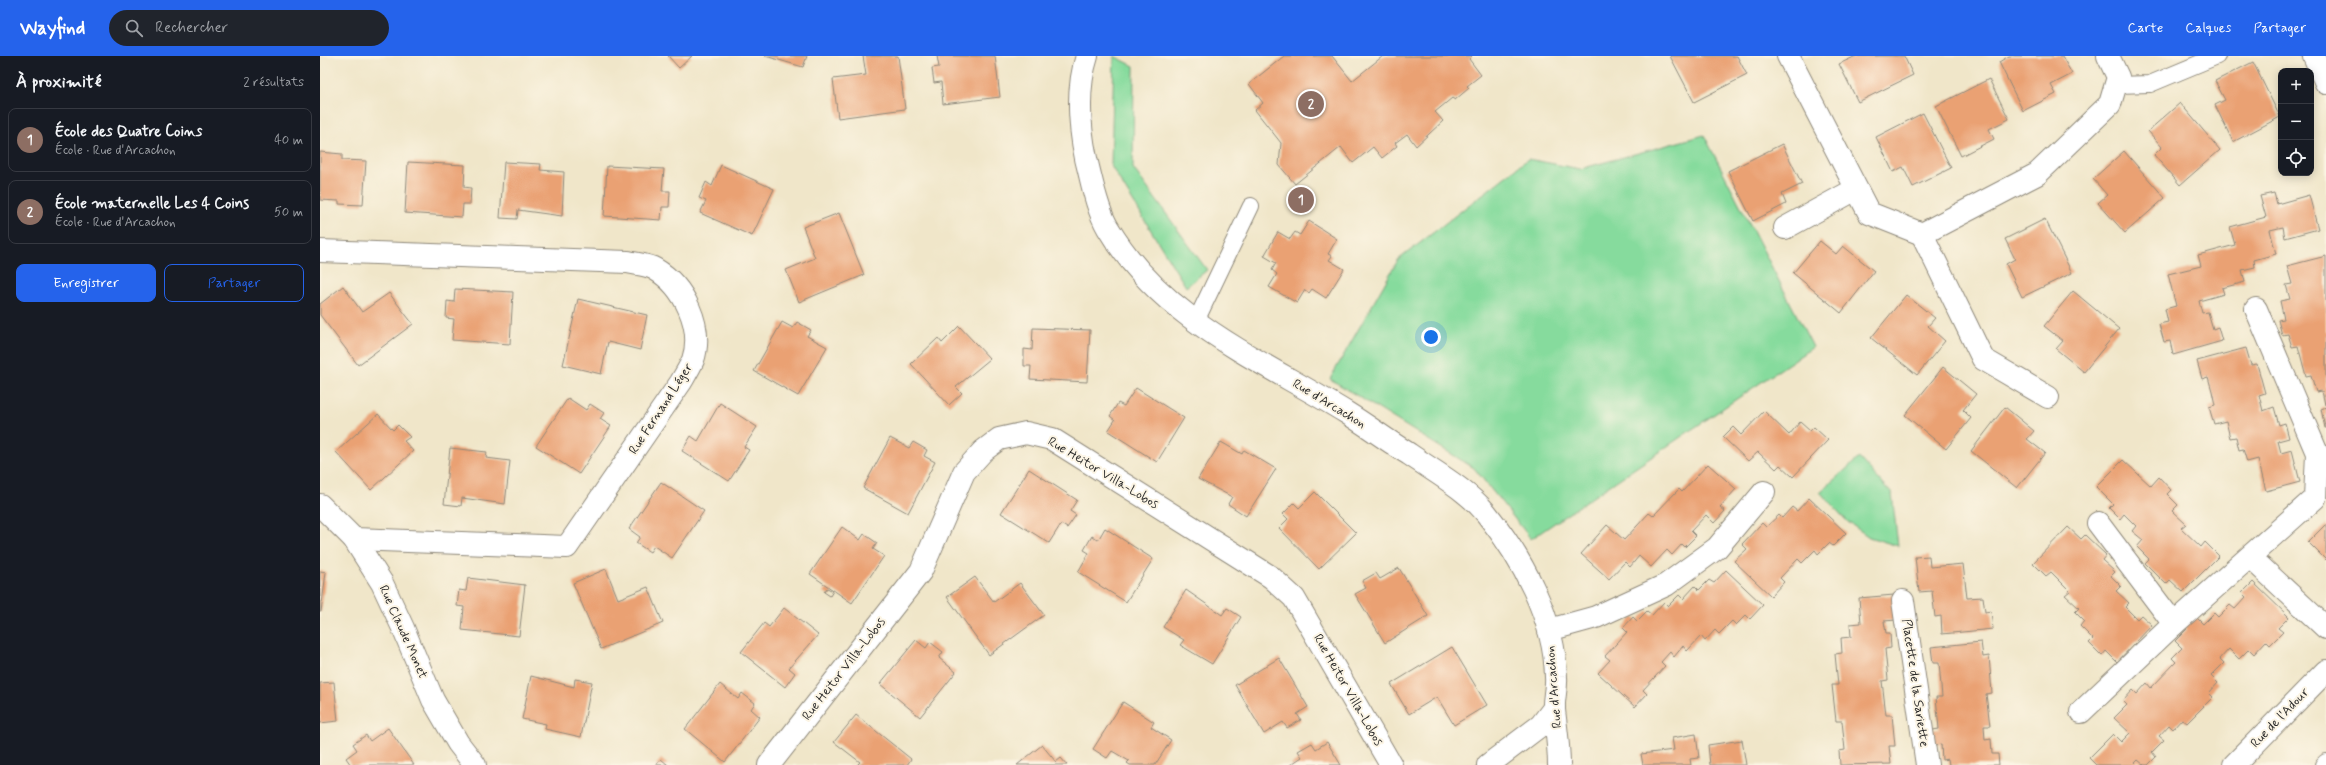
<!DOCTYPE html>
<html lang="fr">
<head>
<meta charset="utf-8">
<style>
  body { margin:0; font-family:Mynerve,sans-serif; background:#20242c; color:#f1f3f6 }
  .controls { position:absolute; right:12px; top:12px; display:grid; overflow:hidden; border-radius:8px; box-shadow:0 2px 10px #0003 }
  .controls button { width:36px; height:36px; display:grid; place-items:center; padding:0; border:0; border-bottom:1px solid #363941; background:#171b24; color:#f1f3f6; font:20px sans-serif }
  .you { position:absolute; left:1111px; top:281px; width:14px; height:14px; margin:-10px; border:3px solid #fff; border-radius:50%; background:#1a73e8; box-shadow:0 0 0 6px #1a73e833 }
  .badge { display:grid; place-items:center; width:26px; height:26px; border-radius:50%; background:#2563eb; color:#fff; font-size:13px; font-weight:700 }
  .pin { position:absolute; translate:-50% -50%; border:2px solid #fff; box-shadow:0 1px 4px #0006 }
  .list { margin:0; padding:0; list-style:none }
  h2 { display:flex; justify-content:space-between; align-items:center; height:52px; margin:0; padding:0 16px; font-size:17px }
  h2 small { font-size:13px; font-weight:400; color:#9ea1a6 }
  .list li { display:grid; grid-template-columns:26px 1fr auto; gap:12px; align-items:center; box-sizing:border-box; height:64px; margin:0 8px 8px; padding:0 8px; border:1px solid #363941; border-radius:8px }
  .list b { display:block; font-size:15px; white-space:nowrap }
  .list p { margin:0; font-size:13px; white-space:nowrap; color:#9ea1a6 }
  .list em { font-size:13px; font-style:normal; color:#9ea1a6 }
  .actions { display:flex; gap:8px; padding:12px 16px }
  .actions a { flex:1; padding:9px 0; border:1px solid #2563eb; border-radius:8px; text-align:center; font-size:14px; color:#2563eb }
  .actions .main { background:#2563eb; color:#fff }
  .icon { flex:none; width:22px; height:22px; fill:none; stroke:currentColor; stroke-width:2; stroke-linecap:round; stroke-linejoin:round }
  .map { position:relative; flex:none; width:2006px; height:709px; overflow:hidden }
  header { display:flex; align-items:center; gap:24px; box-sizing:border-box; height:56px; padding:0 20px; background:#2563eb; color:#fff }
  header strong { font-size:19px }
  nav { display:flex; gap:22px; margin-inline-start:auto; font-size:14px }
  .search { width:280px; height:36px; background:#20242c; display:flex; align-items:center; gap:10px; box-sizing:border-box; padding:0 14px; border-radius:22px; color:#9ea1a6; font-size:15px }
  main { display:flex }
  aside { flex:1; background:#171b24 }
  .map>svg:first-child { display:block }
</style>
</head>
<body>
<header>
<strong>Wayfind</strong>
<div class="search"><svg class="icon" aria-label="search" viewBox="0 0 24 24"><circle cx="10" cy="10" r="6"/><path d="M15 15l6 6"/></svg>Rechercher</div>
<nav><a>Carte</a><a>Calques</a><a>Partager</a></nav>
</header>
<main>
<aside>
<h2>À proximité<small>2 résultats</small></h2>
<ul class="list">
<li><span class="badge" style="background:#8d6e63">1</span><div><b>École des Quatre Coins</b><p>École · Rue d'Arcachon</p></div><em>40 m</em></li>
<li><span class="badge" style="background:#8d6e63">2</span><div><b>École maternelle Les 4 Coins</b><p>École · Rue d'Arcachon</p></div><em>50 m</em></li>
</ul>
<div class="actions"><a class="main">Enregistrer</a><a>Partager</a></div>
</aside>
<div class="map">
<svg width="2006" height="709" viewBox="0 0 2006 709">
  <rect width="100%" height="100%" fill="#fcf5e5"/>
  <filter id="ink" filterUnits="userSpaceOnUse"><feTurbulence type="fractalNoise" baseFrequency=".025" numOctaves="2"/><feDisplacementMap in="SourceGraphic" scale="8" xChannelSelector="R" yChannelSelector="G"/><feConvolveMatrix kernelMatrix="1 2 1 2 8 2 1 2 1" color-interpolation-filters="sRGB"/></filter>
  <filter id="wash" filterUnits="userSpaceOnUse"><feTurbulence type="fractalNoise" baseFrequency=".012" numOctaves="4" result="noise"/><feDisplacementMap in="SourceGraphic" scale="16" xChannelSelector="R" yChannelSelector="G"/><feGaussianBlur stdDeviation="0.9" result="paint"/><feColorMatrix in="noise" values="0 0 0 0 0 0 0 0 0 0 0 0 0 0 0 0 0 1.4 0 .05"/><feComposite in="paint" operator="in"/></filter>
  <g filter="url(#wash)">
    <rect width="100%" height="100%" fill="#f0e6c9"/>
    <g fill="#86db9d" stroke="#588364">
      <path d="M794,0L814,10L813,112L887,214L866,231L791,110Z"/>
      <path d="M1384,79L1493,291L1211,483L1154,412L1010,323L1078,204L1208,103L1260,113Z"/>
      <path d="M1539,402L1572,438L1578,490L1549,481L1528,466L1500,436Z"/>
    </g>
    <g id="blocks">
      <g fill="#eaa173">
        <path d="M348,0H372L359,12Z"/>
        <path d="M445,0H487L483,11Z"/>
        <path d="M543,0H578L585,53L518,62L513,23L546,19Z"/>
        <path d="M617,0H675L680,41L623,48L621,26L614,27L612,12L619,11Z"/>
        <path d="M964,0H1012L1032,25L1063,0H1152L1149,3L1161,19L1147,30L1149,32L1135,44L1132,42L1115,56L1123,65L1096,90L1087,78L1075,87L1077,90L1062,102L1053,91L1033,107L1021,91L975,128L959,109L961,87L935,54L943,47L929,28Z"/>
        <path d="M1350,0H1417L1427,19L1374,46Z"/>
        <path d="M1536,0H1584L1593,19L1538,46L1519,8Z"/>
        <path d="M1689,0H1742L1752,18L1731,29L1736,38L1703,55L1679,6Z"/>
        <path d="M1933,6L1960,61L1913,86L1895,49L1905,44L1895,25Z"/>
        <path d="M1669,23L1689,63L1669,73L1674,83L1641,100L1616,50Z"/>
        <path d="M1860,47L1900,94L1860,129L1834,99L1842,91L1828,75Z"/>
        <path d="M1603,57L1631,112L1593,131L1583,111L1573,116L1556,81Z"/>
        <path d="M1462,88L1482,128L1462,138L1466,148L1433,165L1408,115Z"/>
        <path d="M1804,95L1845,142L1805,177L1778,147L1787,139L1773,123Z"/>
        <path d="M0,96L22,98V104L46,105L43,149L19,148V145L0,144Z"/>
        <path d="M88,106L145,109L144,131L151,132L150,148H143L142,161L85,157Z"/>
        <path d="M184,106L221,108L220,114L244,116L242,160L198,154L197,163L180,162Z"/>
        <path d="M401,109L454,133L432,180L380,157L386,145L379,142L386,126L392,130Z"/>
        <path d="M287,110L344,113L342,135H350L349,151H342L341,164L284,160Z"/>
        <path d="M1954,137L1957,148L1989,139L1998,173L1965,182L1963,171L1950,174L1956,198L1934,204L1935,211L1922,214L1925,226L1902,232L1904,238L1879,245L1882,257L1888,256L1893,273L1898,271L1902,285L1853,299L1850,285L1844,286L1839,268L1848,266L1845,253L1856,250L1848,218L1881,210L1878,199L1915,189L1910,171L1946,161L1940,140Z"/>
        <path d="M519,157L544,219L479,246L466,214L495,202L483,171Z"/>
        <path d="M1725,163L1752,217L1702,241L1686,208L1695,203L1685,183Z"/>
        <path d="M989,165L1017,183L1008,198L1012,200L1009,204L1024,213L1006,242L992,233L989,237L985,234L977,247L949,231L957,218L952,214L956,207L944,200L958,176L970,183L975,176L980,179Z"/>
        <path d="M1500,185L1516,198L1523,190L1554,215L1521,257L1473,217Z"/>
        <path d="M2006,200V349H2005L2002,335L1996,336L1991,319L1986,320L1978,290L1972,291L1968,278L1962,279L1958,264L1964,263L1960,245L1970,243L1966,229L1972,228L1967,210Z"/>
        <path d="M23,230L42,256L69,237L93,268L38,309L0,259V248Z"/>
        <path d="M135,233L193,236L190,288L132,284L134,263L126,262L127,245L134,246Z"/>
        <path d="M1753,235L1799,273L1764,316L1736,293L1743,285L1724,270Z"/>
        <path d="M1586,239L1615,262L1608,270L1625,285L1597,319L1551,282Z"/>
        <path d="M258,243L327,259L320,294L288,286L281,318L243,309Z"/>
        <path d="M462,266L473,272L477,266L491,274L487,280L507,291L478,340L434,315Z"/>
        <path d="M639,270L670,303L636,331L642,337L629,349L591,308L618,282L622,287Z"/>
        <path d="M713,272L770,274L767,326L710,323L711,310H704V293L712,294Z"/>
        <path d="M1926,292L1931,309L1937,308L1945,337L1939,339L1943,355L1954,351L1959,369L1965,367L1969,382L1958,385L1961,397L1972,394L1980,426L1946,435L1938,403L1927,406L1923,393L1919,394L1916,381L1910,382L1906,365L1894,368L1889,351L1895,349L1892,335L1888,321L1882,323L1877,305Z"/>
        <path d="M1623,311L1656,338L1643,354L1651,362L1626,393L1585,359Z"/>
        <path d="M816,332L864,362L837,406L788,375L795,364L790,360L798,347L804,350Z"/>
        <path d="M248,342L266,354L270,348L284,357L280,363L291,370L259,418L216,390Z"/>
        <path d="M400,347L437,371L424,391L429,394L409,425L362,395L371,380L378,385Z"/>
        <path d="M1685,351L1714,375L1707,383L1725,397L1697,432L1651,395Z"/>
        <path d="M2006,351V372H2005L2001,353Z"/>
        <path d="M1444,355L1469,379L1480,366L1490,375L1494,371L1508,384L1473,421L1460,409L1456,413L1438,396L1428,405L1403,381L1413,371L1421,379Z"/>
        <path d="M58,358L73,374L78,369L90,381L84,385L93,395L51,434L16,396Z"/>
        <path d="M570,382L589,392L593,386L607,394L604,400L615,406L588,457L543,432Z"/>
        <path d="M901,386L922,398L924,394L956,413L926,460L908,448L912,441L878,423Z"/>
        <path d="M130,392L167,396L166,402L190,405L185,448L142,442L141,450L124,448Z"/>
        <path d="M1803,404L1831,430L1839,421L1851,434L1847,438L1858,449L1852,455L1866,468L1861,472L1881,491L1885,486L1899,500L1863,536L1850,524L1846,528L1825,507L1829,503L1817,491L1823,484L1812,475L1816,470L1804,458L1800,463L1789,452L1793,448L1776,431Z"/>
        <path d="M1388,408L1416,433L1400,451L1405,455L1394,467L1386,459L1371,475L1376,480L1365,491L1362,488L1352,499L1347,494L1331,511L1319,500L1310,511L1305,506L1289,523L1261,498L1287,469L1304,484L1329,457L1333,460L1359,433L1362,436Z"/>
        <path d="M709,413L757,444L750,455L756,459L747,472L741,468L729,487L681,457Z"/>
        <path d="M341,426L384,455L352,502L334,490L330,496L316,487L320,481L309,473Z"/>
        <path d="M995,436L1036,477L999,513L959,472L968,463L963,458L974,447L979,452Z"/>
        <path d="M1489,442L1526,477L1513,490L1509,487L1498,498L1495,494L1482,507L1478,503L1460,522L1464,526L1451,540L1414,505L1427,493L1422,488L1442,467L1446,471L1459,459L1462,462L1472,451L1477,455Z"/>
        <path d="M2006,468V504L1988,486Z"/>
        <path d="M522,471L540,484L544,478L557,487L553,493L564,500L532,547L490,518Z"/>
        <path d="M1748,471L1761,483L1765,479L1786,499L1782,504L1795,516L1791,520L1801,530L1796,535L1809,547L1805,551L1817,563L1821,559L1832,569L1797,606L1786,595L1782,600L1769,587L1773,583L1760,570L1764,565L1755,556L1759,552L1745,539L1750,535L1731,516L1726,520L1713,507Z"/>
        <path d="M785,472L833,503L806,546L758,516L769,497L764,494L772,480L778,484Z"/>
        <path d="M1609,500L1610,511L1643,508L1647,542L1663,541L1665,556L1671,555L1673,573L1622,578L1621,560L1615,561L1612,535L1599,536L1595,501Z"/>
        <path d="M1079,512L1108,560L1065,587L1035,538L1046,532L1042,525L1056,517L1060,523Z"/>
        <path d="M286,513L298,543L328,531L343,567L281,593L253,527Z"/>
        <path d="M1406,514L1443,549L1430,563L1426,559L1416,569L1412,565L1399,578L1395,574L1385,585L1381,580L1367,595L1363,590L1354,601L1350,596L1341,606L1345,610L1323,634L1327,638L1315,651L1278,617L1290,604L1285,600L1307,576L1303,572L1313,561L1317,565L1327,555L1332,559L1344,546L1348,550L1359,539L1363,543L1375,530L1379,534L1389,524L1394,527Z"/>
        <path d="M0,515L6,516L1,556H0Z"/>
        <path d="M655,521L674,546L700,527L724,559L669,599L627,541Z"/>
        <path d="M148,522L205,529L199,580L142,574L144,551L137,550L139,534L146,535Z"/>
        <path d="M1933,526L1969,561L1958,572L1963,576L1950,589L1946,585L1934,598L1929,593L1919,603L1909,593L1900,603L1904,607L1891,620L1898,627L1889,637L1893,641L1867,667L1862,663L1853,673L1849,669L1839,680L1844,684L1832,696L1836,701L1828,709H1824L1818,704L1813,709H1776L1769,702L1793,678L1801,686L1810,677L1794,662L1807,649L1803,645L1813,634L1817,638L1827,627L1831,632L1856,606L1852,602L1862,592L1855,585L1867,573L1863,568L1873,558L1883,568L1894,557L1898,561L1910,549L1915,553L1926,541L1922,537Z"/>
        <path d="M507,532L513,535L510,540L504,536Z"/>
        <path d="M866,534L902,559L907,552L921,561L892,608L860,589L864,584L843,571Z"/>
        <path d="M1574,539L1576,564L1564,565L1566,577H1570L1571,592L1565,593L1568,624L1562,625L1566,659H1572L1575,690H1569L1571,708L1520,709L1519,695L1525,694L1522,665H1516L1512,629H1518L1515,598L1522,597L1521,582L1531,581L1530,568L1541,567L1539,542Z"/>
        <path d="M464,552L498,579L469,612L475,617L465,631L421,596L444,567L449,571Z"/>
        <path d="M596,584L606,592L610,586L623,596L619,602L636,616L600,661L560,628Z"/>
        <path d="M1661,586L1663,601L1669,600L1672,637L1666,638L1670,670H1664L1665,684L1671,683L1672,698H1678L1679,709H1629L1628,703L1622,704L1621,688L1615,689L1613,674L1619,673L1616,641H1622L1619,607H1613L1611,591Z"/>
        <path d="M1132,591L1167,649L1134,669L1117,641L1089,658L1071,628Z"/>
        <path d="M959,602L988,651L977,658L981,664L967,672L963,666L944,678L915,629Z"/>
        <path d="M211,620L254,631L255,623L272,626L261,681L225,673L226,668L202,663Z"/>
        <path d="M14,626L18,665L0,667V627Z"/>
        <path d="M400,628L418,643L422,637L435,647L431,653L440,661L405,706L365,673Z"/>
        <path d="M803,646L834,666L831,671L851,684L835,709H810L807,707L809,705L792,695L787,702L773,693Z"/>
        <path d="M536,659L591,703L587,709H537L540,706L514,686Z"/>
        <path d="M68,672L94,709H31L26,702L37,694L33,688L46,679L50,685Z"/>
        <path d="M1376,678L1379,702L1370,703L1371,709H1323L1321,698L1354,694L1352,682Z"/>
        <path d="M1422,684L1426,709H1390L1388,689Z"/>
        <path d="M1007,686L1021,709H970L982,701L978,695L992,687L996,693Z"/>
        <path d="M722,689L736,706L741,702L747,709H697Z"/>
        <path d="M341,703L348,709H336Z"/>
      </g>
    </g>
  </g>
  <g filter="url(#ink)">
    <use href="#blocks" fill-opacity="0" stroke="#8e887a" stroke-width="1"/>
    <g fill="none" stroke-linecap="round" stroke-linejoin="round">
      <g stroke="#8e887a" stroke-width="18">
        <g id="service">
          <path d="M1796,29L1830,28L1897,0"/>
          <path d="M876,265L931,150"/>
          <path d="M2003,709L2006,706"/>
        </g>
      </g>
      <g stroke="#8e887a" stroke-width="24">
        <g id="minor">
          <path d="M767,0C755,37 760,82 770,119C774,136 779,157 788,172C843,265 940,303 1027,357C1048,370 1068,385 1089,398C1115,416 1146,433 1166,457C1202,502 1235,563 1236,621C1237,632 1233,643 1234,654C1236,672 1239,690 1239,709"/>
          <path d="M1468,0L1549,157L1602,178L1717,118L1790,48L1798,21L1788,0"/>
          <path d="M1994,0L2006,27"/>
          <path d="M1465,172L1536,133"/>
          <path d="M1602,178L1663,303L1728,341"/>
          <path d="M0,195L308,206C316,208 328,209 335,213C364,230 384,271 373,304C370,311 365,319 361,326L247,491L34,483"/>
          <path d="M0,449L34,483L62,527L83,572L113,644L138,687L155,709"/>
          <path d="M1778,467L1854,568"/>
          <path d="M1930,501L2006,572"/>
          <path d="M1583,545L1607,709"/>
          <path d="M1229,574L1276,561L1346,529L1397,492L1444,436"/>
          <path d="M1761,656L1854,568L1995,442L1997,397L1936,253"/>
          <path d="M449,709L601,515L644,416L663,395L679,383L706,377L732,383L951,521L974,542L1071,709"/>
          <path d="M1168,709L1221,669L1234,652"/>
          <path d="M1914,709L2006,615"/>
        </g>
      </g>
      <use href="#service" stroke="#fff" stroke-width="16"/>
      <use href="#minor" stroke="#fff" stroke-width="22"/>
    </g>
  </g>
  <g text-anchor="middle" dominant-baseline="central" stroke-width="4" stroke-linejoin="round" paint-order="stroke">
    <g font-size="13" fill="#2b2b2b" stroke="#fcf5e5">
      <text transform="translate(1009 348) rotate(31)">Rue d'Arcachon</text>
      <text transform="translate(341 353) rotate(-57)">Rue Fernand Léger</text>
      <text transform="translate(783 417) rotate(31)">Rue Heitor Villa-Lobos</text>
      <text transform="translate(83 576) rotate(66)">Rue Claude Monet</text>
      <text transform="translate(524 613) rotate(-52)">Rue Heitor Villa-Lobos</text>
      <text transform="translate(1595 627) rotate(82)">Placette de la Sariette</text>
      <text transform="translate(1234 631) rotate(-95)">Rue d'Arcachon</text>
      <text transform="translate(1028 634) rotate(60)">Rue Heitor Villa-Lobos</text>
      <text transform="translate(1960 662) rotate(-46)">Rue de l'Adour</text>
    </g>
  </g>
</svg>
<div class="controls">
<button>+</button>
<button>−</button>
<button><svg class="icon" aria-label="locate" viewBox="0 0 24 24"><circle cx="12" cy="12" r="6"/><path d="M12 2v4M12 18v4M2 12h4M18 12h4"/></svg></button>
</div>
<div class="you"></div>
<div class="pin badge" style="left:981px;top:144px;background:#8d6e63">1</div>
<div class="pin badge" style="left:991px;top:48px;background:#8d6e63">2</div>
</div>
</main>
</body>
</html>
